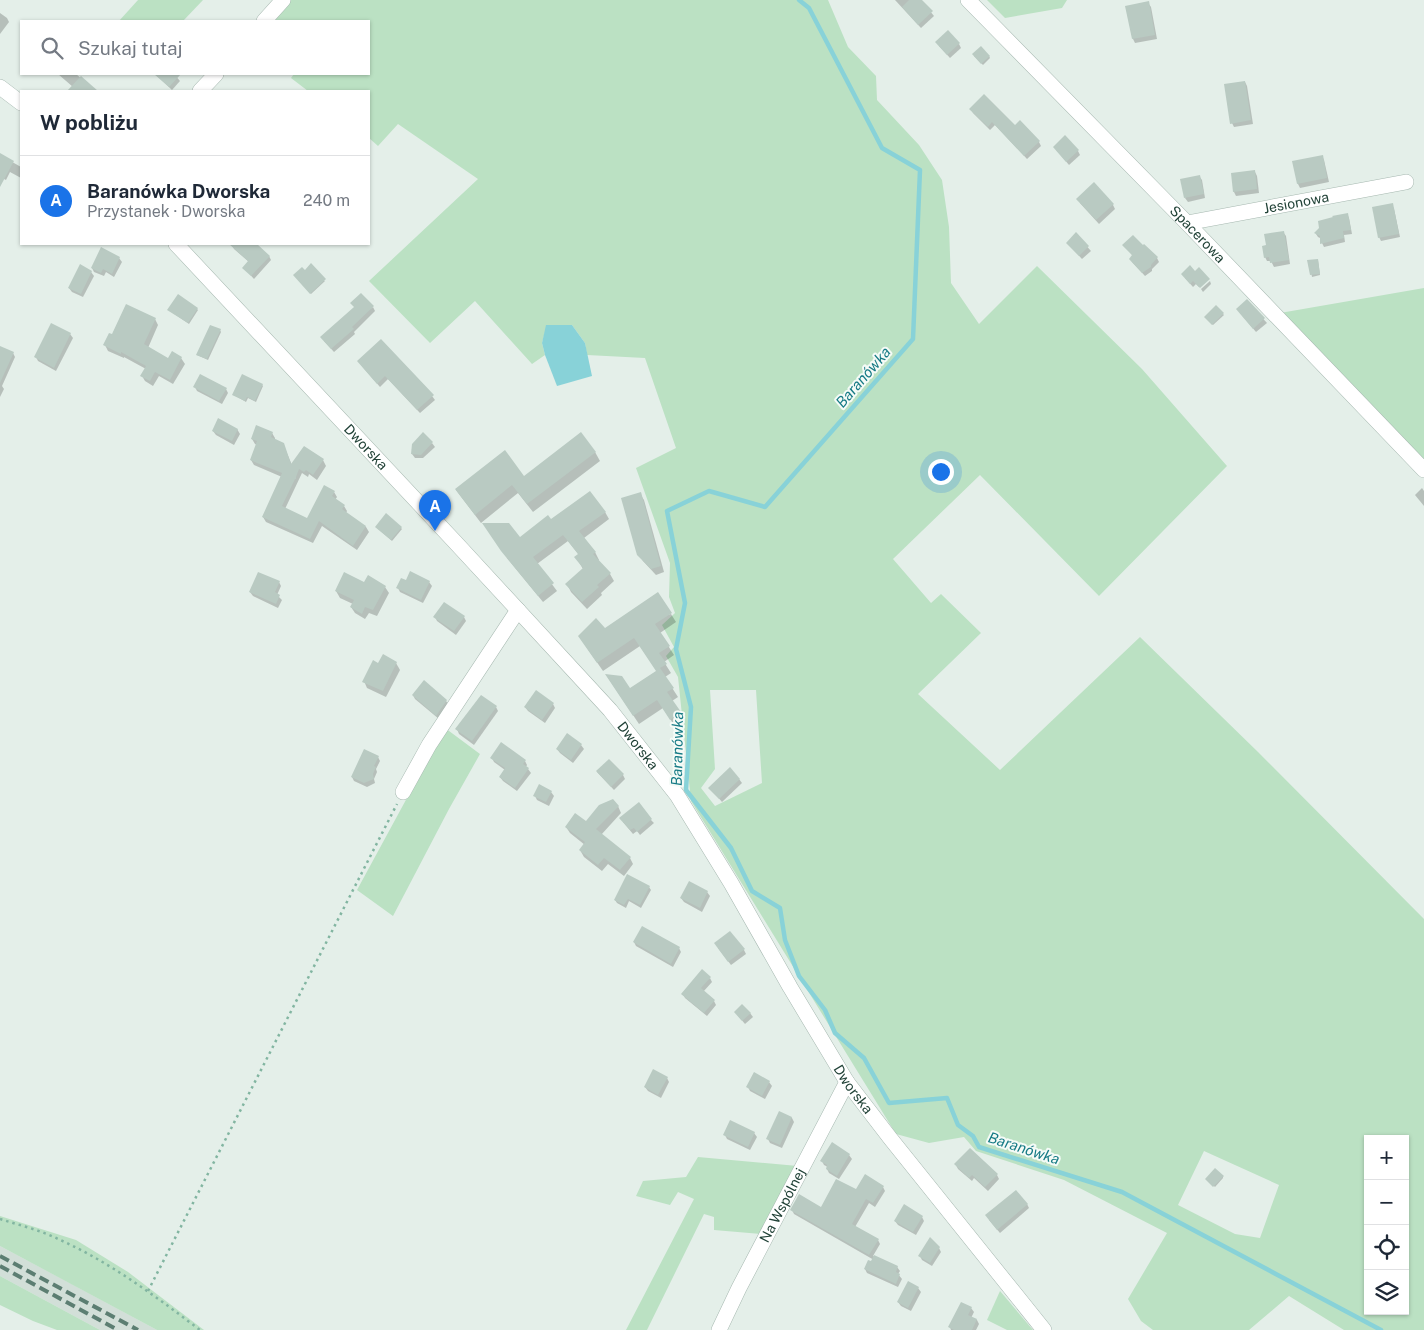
<!DOCTYPE html>
<html lang="pl">
<head>
<meta charset="utf-8">
<style>
  body { margin:0; font-family:"Public Sans",sans-serif; background:#f2f2f3; color:#1f2937 }
  .controls { position:absolute; right:15px; bottom:15px; display:grid; overflow:hidden; border-radius:0px; box-shadow:0 1px 4px #0004 }
  .controls button { width:45px; height:45px; display:grid; place-items:center; padding:0; border:0; border-bottom:1px solid #e0e1e3; background:#fff; color:#1f2937; font:25px sans-serif }
  .you { position:absolute; left:940px; top:471px; width:18px; height:18px; margin:-12px; border:4px solid #fff; border-radius:50%; background:#1a73e8; box-shadow:0 0 0 8px #1a73e833 }
  .badge { display:grid; place-items:center; width:32px; height:32px; border-radius:50%; background:#1a73e8; color:#fff; font-size:16px; font-weight:700 }
  .pin { position:absolute; translate:-50% -41px; filter:drop-shadow(0 1px 2px #0008) }
  .pin::after { content:''; position:absolute; top:26px; width:18px; height:15px; background:inherit; clip-path:polygon(0 0,100% 0,50% 100%) }
  .list { margin:0; padding:0; list-style:none }
  h2 { display:flex; justify-content:space-between; align-items:center; height:65px; margin:0; padding:0 20px; font-size:21px }
  h2 small { font-size:16px; font-weight:400; color:#747a83 }
  .list li { display:grid; grid-template-columns:32px 1fr auto; gap:15px; align-items:center; box-sizing:border-box; height:90px; padding:0 20px; border-top:1px solid #e0e1e3 }
  .list b { display:block; font-size:19px; white-space:nowrap }
  .list p { margin:0; font-size:16px; white-space:nowrap; color:#747a83 }
  .list em { font-size:16px; font-style:normal; color:#747a83 }
  .icon { flex:none; width:28px; height:28px; fill:none; stroke:currentColor; stroke-width:2; stroke-linecap:round; stroke-linejoin:round }
  .map { position:relative; flex:none; width:1424px; height:1330px; overflow:hidden }
  .search { position:absolute; background:#fff; box-shadow:0 1px 4px #0004; left:20px; top:20px; width:350px; height:55px; display:flex; align-items:center; gap:12px; box-sizing:border-box; padding:0 18px; border-radius:0px; color:#747a83; font-size:19px }
  .panel { position:absolute; background:#fff; box-shadow:0 1px 4px #0004; left:20px; top:90px; width:350px; height:155px; border-radius:0px }
  .map>svg:first-child { display:block }
</style>
</head>
<body>
<div class="map">
<svg width="1424" height="1330" viewBox="0 0 1424 1330">
  <rect width="100%" height="100%" fill="#e4efe9"/>
  <path fill="#d2dfd8" d="M0,1246L64,1280L157,1330H100L0,1276Z"/>
  <g fill="#bbe1c3" fill-rule="evenodd">
    <path d="M138,0H203L183,21H119Z"/>
    <path d="M291,0H828L848,47L876,76L877,100L919,145L942,180L949,227L951,283L979,324L1037,266L1142,369L1227,466L1099,596L980,475L893,559L931,603L941,594L981,633L918,694L1000,770L1140,637L1258,752L1424,919V1330H1344L1289,1296L1249,1330H1153L1141,1321L1128,1299L1167,1233L1064,1180L976,1151L964,1137L929,1143L896,1134L691,801L678,677L666,656L674,647L662,625L675,613L669,597L670,563L636,468L676,448L645,358L587,355L585,343L572,325H547L542,343L545,355L532,364L475,301L430,343L369,281L478,179L398,124L378,146L369,138V91H308L291,78L294,74H369V21H272L286,3ZM710,690H756L762,783L715,806L701,788L715,769ZM1368,1139H1405V1311H1368ZM1204,1151L1279,1185L1260,1238L1235,1234L1178,1205Z"/>
    <path d="M987,0H1067L1062,8L1005,18Z"/>
    <path d="M1424,288V462L1280,313Z"/>
    <path d="M445,728L480,754L449,809L393,916L357,890Z"/>
    <path d="M698,1157L798,1166L761,1234L714,1230V1217L704,1214L647,1330H626L694,1199L678,1192L670,1205L636,1196L643,1181L686,1177Z"/>
    <path d="M0,1216L76,1240L128,1272L204,1330H157L0,1246Z"/>
    <path d="M0,1276L100,1330H57L33,1321L0,1305Z"/>
    <path d="M1000,1291L1033,1330H1007L987,1320Z"/>
  </g>
  <path fill="#88d2d8" d="M546,325H572L585,343L592,376L557,386L545,355L542,343Z"/>
  <g fill="#0003">
    <path d="M895,0H921L934,16L921,28Z"/>
    <path d="M1148,3L1151,7L1157,39L1135,43L1133,39L1127,7Z"/>
    <path d="M0,13L7,18L9,22L0,34Z"/>
    <path d="M959,44L961,48L950,58L939,46Z"/>
    <path d="M974,56H989L990,58L983,65Z"/>
    <path d="M58,74H76L96,91H71L70,89L73,87Z"/>
    <path d="M155,74H174L180,81L172,90Z"/>
    <path d="M1245,82L1247,86L1253,124L1234,127L1232,123Z"/>
    <path d="M971,109L1015,126L1039,142L1041,146L1027,159L995,125L990,130L973,113Z"/>
    <path d="M1054,147L1078,151L1080,155L1069,165Z"/>
    <path d="M0,155L21,167V178L10,172L6,180L0,177Z"/>
    <path d="M1322,156L1324,160L1329,182L1300,188L1298,184L1294,162Z"/>
    <path d="M1255,172L1257,176L1259,193L1236,196L1234,192L1232,174Z"/>
    <path d="M1199,176L1202,180L1205,198L1188,202L1185,198Z"/>
    <path d="M1080,203L1113,205L1115,209L1099,224Z"/>
    <path d="M1392,205L1394,209L1400,237L1381,241L1379,237Z"/>
    <path d="M1347,214L1349,218L1352,234L1344,235L1345,242L1324,247L1322,243V239L1318,237L1316,234Z"/>
    <path d="M1283,232L1286,236L1290,264L1274,267L1271,261H1267L1265,257Z"/>
    <path d="M1076,234L1091,251L1082,259L1067,243Z"/>
    <path d="M233,244H255L269,256L271,260L254,279L244,268L249,262L234,249L232,245Z"/>
    <path d="M1124,245L1157,258L1159,262L1152,269V271L1145,276L1133,263L1130,259L1133,256Z"/>
    <path d="M119,258L122,262L114,277L106,272L104,276L94,272L92,268Z"/>
    <path d="M1318,260L1320,275L1312,277L1309,261Z"/>
    <path d="M305,271L325,281L311,294L296,276Z"/>
    <path d="M91,272L94,276L83,297L72,292L69,288Z"/>
    <path d="M1195,273L1208,279L1199,287L1196,284L1193,287L1185,278Z"/>
    <path d="M1210,281L1211,284L1203,292L1201,289Z"/>
    <path d="M1247,301L1267,323L1256,332L1240,313Z"/>
    <path d="M373,307L375,311L354,332L355,334L334,352L324,341Z"/>
    <path d="M197,309L198,310L189,324L170,311Z"/>
    <path d="M1223,314L1224,315L1213,325L1206,318Z"/>
    <path d="M155,319L158,325L148,348L169,360L181,358L185,364L173,384L159,376L153,386L145,381L142,376L146,369L124,357V358L108,351L105,345L113,336Z"/>
    <path d="M211,327L220,330L221,332L208,360L197,355Z"/>
    <path d="M70,334L73,338L56,371L38,361L36,357Z"/>
    <path d="M0,347L13,353L15,357L2,386L4,389L0,397Z"/>
    <path d="M361,365L432,396L435,400L420,413L388,379L380,387Z"/>
    <path d="M262,385L263,386L256,402L248,398L246,402L234,395Z"/>
    <path d="M195,387L226,389L228,393L222,404L197,391Z"/>
    <path d="M237,429L240,434L234,445L216,435L213,431Z"/>
    <path d="M272,433L275,438V440L283,444L292,465L304,447L323,460L326,466L317,480L309,474L308,477L302,473L285,509L307,519L334,492L337,497L335,500L344,506L347,511L346,513L366,527L369,532L357,550L322,526L313,543L266,522L263,517L282,477L254,465L251,460L257,445L255,444L252,439Z"/>
    <path d="M432,443L435,447L423,458H415L412,454Z"/>
    <path d="M595,452L600,461L533,512L518,493L481,523L462,498L456,490L524,478Z"/>
    <path d="M1422,488L1424,491V506L1415,495Z"/>
    <path d="M640,494L644,500L664,572L656,575L643,561L639,554Z"/>
    <path d="M605,512L609,519L584,538L595,552L599,560L598,561L610,574L614,581L601,593L602,595L587,609L571,592L567,584L583,569L576,557L579,555L568,541L537,564L557,591L543,602L507,558L520,539L551,521Z"/>
    <path d="M377,528H401L402,529L392,541Z"/>
    <path d="M279,582L281,586L277,595L282,600L278,608L253,596L250,592Z"/>
    <path d="M406,582H429L432,586L423,603L400,592L398,588Z"/>
    <path d="M364,584L385,587L389,593L377,616L369,613L365,619L355,613L351,607L353,604L340,598L336,591Z"/>
    <path d="M671,614L676,622L660,633L674,655L664,662L671,673L665,677L678,697L672,701L685,722L676,728L663,708L639,724L607,676L629,690L657,671L640,646L603,671L585,645L605,630Z"/>
    <path d="M435,617H464L466,621L456,635L437,621Z"/>
    <path d="M396,663L400,670L386,697L367,688L364,681L379,665Z"/>
    <path d="M424,682L446,701L449,705L439,719L415,699L413,695Z"/>
    <path d="M553,704L555,708L545,723L528,711L525,707Z"/>
    <path d="M496,707L498,711L474,745L459,734L457,729Z"/>
    <path d="M581,745L584,749L573,763L560,753L557,749Z"/>
    <path d="M378,757L380,761L376,769L377,772L374,779L375,783L367,787L354,781L352,777Z"/>
    <path d="M492,758L525,761L527,765L526,767L528,769L531,773L517,791L503,781L500,777L505,770L494,762Z"/>
    <path d="M597,772L623,775L625,779L614,790Z"/>
    <path d="M739,779L742,783L722,802L710,788Z"/>
    <path d="M551,792L554,796L549,806L537,800L535,796Z"/>
    <path d="M618,806L621,813L601,835L630,858L633,864L624,876L608,864L602,871L584,857L580,850L585,845L570,833L566,827L586,823Z"/>
    <path d="M651,820L654,823L640,835L637,831L633,834L623,822Z"/>
    <path d="M649,887L651,890L641,908L629,901L626,908L617,903L615,900Z"/>
    <path d="M707,892L710,896L702,912L684,902L681,898Z"/>
    <path d="M634,942L679,948L681,952L673,967L636,946Z"/>
    <path d="M718,948L744,950L746,954L731,965Z"/>
    <path d="M710,978L712,982L703,992L714,1001L716,1005L707,1016L685,998L683,994Z"/>
    <path d="M735,1012L750,1013L753,1017L745,1024Z"/>
    <path d="M755,1074L769,1082L772,1086L765,1099L750,1091L748,1087Z"/>
    <path d="M667,1078L669,1082L661,1098L648,1091L645,1087Z"/>
    <path d="M780,1113L792,1118L794,1122L782,1148L770,1143L768,1139Z"/>
    <path d="M754,1133L757,1137L750,1150L727,1139L725,1135Z"/>
    <path d="M849,1155L852,1159L839,1179L829,1173L827,1169L828,1167L824,1165L822,1161Z"/>
    <path d="M956,1165L997,1175L999,1179L988,1191L974,1178L972,1181L958,1169Z"/>
    <path d="M1223,1176V1178L1215,1187L1208,1180Z"/>
    <path d="M883,1187L885,1191L875,1207L869,1203L855,1227L878,1240L880,1244L873,1256L897,1267L900,1271L898,1274L902,1279L898,1287L867,1273L865,1269L872,1263L874,1260L794,1214L792,1210L821,1209L856,1191Z"/>
    <path d="M1027,1204L1029,1208L1000,1233L989,1220Z"/>
    <path d="M922,1217L924,1221L916,1235L898,1225L895,1221Z"/>
    <path d="M939,1248L941,1252L932,1266L922,1260L920,1256Z"/>
    <path d="M918,1288L921,1292L911,1311L901,1306L898,1302Z"/>
    <path d="M971,1308L974,1312L971,1318L977,1320L979,1324L976,1330H951L950,1327Z"/>
  </g>
  <g fill="none" stroke-linecap="round" stroke-linejoin="round">
    <path stroke="#88d2d8" stroke-width="4.5" d="M799,0L809,8L882,148L920,170L913,339L765,507L709,491L667,511L685,603L676,649L691,707L686,790L731,848L752,891L780,908L785,940L799,976L825,1010L835,1033L864,1058L889,1103L947,1098L958,1125L973,1136L979,1147L1122,1192L1381,1330"/>
  </g>
  <g fill="#b9cac2">
    <path d="M909,0H922L933,11L918,25L902,7Z"/>
    <path d="M1149,1L1155,35L1132,39L1125,6Z"/>
    <path d="M948,30L960,43L947,55L935,42Z"/>
    <path d="M981,46L990,56L981,64L972,54Z"/>
    <path d="M154,74H181L169,87Z"/>
    <path d="M81,76L98,91H67Z"/>
    <path d="M1245,81L1251,120L1230,124L1224,84Z"/>
    <path d="M984,94L1015,125L1020,120L1040,141L1024,156L992,122L988,127L969,109Z"/>
    <path d="M1065,135L1079,150L1066,162L1053,147Z"/>
    <path d="M0,153L14,161L0,187Z"/>
    <path d="M1323,155L1327,178L1297,184L1292,161Z"/>
    <path d="M1255,170L1257,189L1233,192L1231,173Z"/>
    <path d="M1200,175L1204,194L1184,198L1180,179Z"/>
    <path d="M1094,182L1114,204L1096,220L1076,199Z"/>
    <path d="M1393,203L1399,234L1378,238L1372,207Z"/>
    <path d="M1348,213L1351,230L1343,231L1344,238L1320,244V236L1314,233L1319,228L1318,221L1333,217L1332,216Z"/>
    <path d="M1284,231L1289,260L1270,263L1269,257L1264,258L1262,246L1266,245L1264,234Z"/>
    <path d="M1076,232L1089,246L1079,256L1066,243Z"/>
    <path d="M1133,235L1143,245L1144,244L1158,257L1151,265V267L1142,273L1129,259L1132,255L1122,245Z"/>
    <path d="M229,244H257L270,256L251,276L242,268L248,261Z"/>
    <path d="M101,247L120,257L112,274L103,269L101,273L91,268Z"/>
    <path d="M1318,259L1320,274L1310,275L1307,260Z"/>
    <path d="M311,263L326,279L310,294L293,275L302,267L305,270Z"/>
    <path d="M80,264L92,271L81,294L68,288Z"/>
    <path d="M1190,265L1195,271L1199,267L1210,279L1200,288L1193,281L1190,284L1181,274Z"/>
    <path d="M361,293L374,306L352,327L354,329L331,349L320,337L354,307L350,303Z"/>
    <path d="M178,294L198,308L188,323L167,310Z"/>
    <path d="M1247,299L1265,318L1253,329L1236,309Z"/>
    <path d="M126,304L156,318L144,344L168,358L172,351L182,357L170,380L155,372L150,381L140,376L146,366L121,352V354L103,345L109,333L112,334Z"/>
    <path d="M1216,305L1224,313L1212,325L1204,317Z"/>
    <path d="M51,323L71,333L54,368L34,357Z"/>
    <path d="M210,325L221,329L207,359L196,355Z"/>
    <path d="M381,339L434,395L417,410L385,376L377,384L357,361Z"/>
    <path d="M0,346L14,352L0,383Z"/>
    <path d="M200,374L227,388L219,401L193,387Z"/>
    <path d="M242,374L263,384L255,401L247,397L245,401L232,395Z"/>
    <path d="M218,418L238,429L232,441L212,431Z"/>
    <path d="M256,425L273,432L271,437L284,443L291,464L304,446L324,459L313,475L306,470L304,472L299,469L296,477V479H295L282,506L307,518L324,485L335,491L332,496L345,505L342,509L366,526L353,546L319,521L310,539L262,517L282,473L250,460L257,441L251,439Z"/>
    <path d="M423,432L433,442L421,455L411,454L412,444Z"/>
    <path d="M581,432L596,452L527,504L512,485L475,515L455,489L505,450L524,476Z"/>
    <path d="M590,491L606,512L579,531L596,552L593,554L611,573L597,585L599,587L582,602L565,584L583,568L574,557L578,554L563,535L533,557L554,583L538,596L501,551L482,523H509L520,537L548,515L551,519Z"/>
    <path d="M641,492L661,566L651,569L637,555L621,498Z"/>
    <path d="M386,513L402,527L391,540L375,527Z"/>
    <path d="M410,571L430,581L421,600L396,588L401,578L406,580Z"/>
    <path d="M258,572L280,581L275,592L280,595L276,604L249,592Z"/>
    <path d="M344,572L364,582L368,575L386,586L373,610L365,607L362,614L350,607L354,600L335,591Z"/>
    <path d="M658,592L672,613L655,624L670,646L659,653L667,664L660,668L674,688L667,692L681,712L670,720L657,700L633,716L605,674L622,676L630,688L656,671L634,638L597,663L578,636L596,618L605,628Z"/>
    <path d="M444,602L465,616L454,631L433,617Z"/>
    <path d="M383,654L397,662L383,691L362,682L373,660L378,663Z"/>
    <path d="M424,680L447,700L436,716L412,695Z"/>
    <path d="M536,690L554,703L542,720L524,707Z"/>
    <path d="M481,695L497,706L472,741L455,729Z"/>
    <path d="M567,733L582,744L571,760L556,749Z"/>
    <path d="M501,742L526,760L523,764L529,768L515,788L499,777L505,768L490,758Z"/>
    <path d="M364,749L379,756L374,766L376,767L373,774L374,779L364,783L351,777Z"/>
    <path d="M609,759L624,774L611,787L596,771Z"/>
    <path d="M730,767L740,779L719,799L708,788Z"/>
    <path d="M539,784L552,791L546,802L533,796Z"/>
    <path d="M613,799L619,806L596,829L631,857L620,870L604,858L598,865L579,850L585,842L565,827L575,813L586,821L599,805Z"/>
    <path d="M639,802L652,819L637,832L634,828L630,830L619,818Z"/>
    <path d="M627,874L650,886L640,905L628,899L624,905L614,900Z"/>
    <path d="M689,881L708,891L700,908L680,898Z"/>
    <path d="M642,926L680,947L671,964L633,942Z"/>
    <path d="M730,931L745,949L728,962L714,943Z"/>
    <path d="M702,969L711,977L701,988L715,1000L704,1013L681,994Z"/>
    <path d="M742,1004L751,1013L742,1021L734,1012Z"/>
    <path d="M653,1069L668,1077L658,1095L644,1087Z"/>
    <path d="M754,1072L770,1081L762,1096L746,1087Z"/>
    <path d="M779,1111L792,1117L780,1145L766,1139Z"/>
    <path d="M730,1120L755,1132L748,1147L723,1135Z"/>
    <path d="M832,1142L850,1154L837,1176L826,1169L827,1165L820,1161Z"/>
    <path d="M970,1148L998,1174L985,1187L972,1175L969,1178L954,1164Z"/>
    <path d="M1215,1168L1224,1176L1213,1187L1205,1179Z"/>
    <path d="M865,1174L884,1186L873,1203L866,1199L852,1224L879,1239L869,1255L790,1210L799,1194L821,1207L836,1179L856,1189Z"/>
    <path d="M1016,1190L1028,1204L997,1230L985,1215Z"/>
    <path d="M904,1204L923,1216L913,1232L894,1221Z"/>
    <path d="M930,1237L940,1247L930,1263L918,1256Z"/>
    <path d="M874,1255L898,1266L896,1272L900,1274L896,1284L864,1269L868,1260L871,1261Z"/>
    <path d="M908,1281L919,1287L908,1308L897,1302Z"/>
    <path d="M961,1302L972,1307L968,1315L977,1319L972,1330H954L948,1327Z"/>
  </g>
  <g fill="none" stroke-linecap="round" stroke-linejoin="round">
    <g stroke="#a6b8b0" stroke-width="16">
      <g id="minor">
        <path id="s1" d="M968,0L1187,223L1424,470"/>
        <path d="M264,21L283,0"/>
        <path d="M0,87L21,103"/>
        <path d="M200,91L216,74"/>
        <path id="s2" d="M1187,223L1406,182"/>
        <path id="s3" d="M176,244L456,543L610,710L677,795L731,883L790,987L847,1082L890,1138L1044,1330"/>
        <path d="M403,792L429,745L518,610"/>
        <path id="s4" d="M719,1330L739,1288L847,1082"/>
      </g>
    </g>
    <g stroke="#82b5a1" stroke-width="2.5" stroke-dasharray="2.5 4" stroke-linecap="butt">
      <path d="M0,1219C19,1225 40,1230 58,1239C110,1262 155,1296 200,1330"/>
      <path d="M148,1291L397,804"/>
    </g>
    <use href="#minor" stroke="#fff" stroke-width="15"/>
    <g stroke="#5c7e72" stroke-width="4" stroke-dasharray="10 5" stroke-linecap="butt">
      <path d="M0,1256L138,1330"/>
      <path d="M0,1266L118,1330"/>
    </g>
  </g>
  <g text-anchor="middle" dominant-baseline="central" stroke-width="4" stroke-linejoin="round" paint-order="stroke">
    <g font-size="14" fill="#214237" stroke="#f5fbf7">
      <text stroke="none"><textPath href="#s2" startOffset="111">Jesionowa</textPath></text>
      <text stroke="none"><textPath href="#s1" startOffset="328">Spacerowa</textPath></text>
      <text stroke="none"><textPath href="#s3" startOffset="278">Dworska</textPath></text>
      <text stroke="none"><textPath href="#s3" startOffset="682">Dworska</textPath></text>
      <text stroke="none"><textPath href="#s3" startOffset="1088">Dworska</textPath></text>
      <text stroke="none"><textPath href="#s4" startOffset="140">Na Wspólnej</textPath></text>
    </g>
    <g font-size="15" font-style="italic" fill="#157a85" stroke="#f5fbf7">
      <text transform="translate(863 377) rotate(-49)">Baranówka</text>
      <text transform="translate(677 749) rotate(-89)">Baranówka</text>
      <text transform="translate(1024 1148) rotate(18)">Baranówka</text>
    </g>
  </g>
</svg>
<div class="controls">
<button>+</button>
<button>−</button>
<button><svg class="icon" aria-label="locate" viewBox="0 0 24 24"><circle cx="12" cy="12" r="6"/><path d="M12 2v4M12 18v4M2 12h4M18 12h4"/></svg></button>
<button><svg class="icon" aria-label="layers" viewBox="0 0 24 24"><path d="M12 4l9 5-9 5-9-5zM3 14l9 5 9-5"/></svg></button>
</div>
<div class="you"></div>
<div class="pin badge" style="left:435px;top:531px">A</div>
<div class="search"><svg class="icon" aria-label="search" viewBox="0 0 24 24"><circle cx="10" cy="10" r="6"/><path d="M15 15l6 6"/></svg>Szukaj tutaj</div>
<section class="panel">
<h2>W pobliżu<small></small></h2>
<ul class="list">
<li><span class="badge">A</span><div><b>Baranówka Dworska</b><p>Przystanek · Dworska</p></div><em>240 m</em></li>
</ul>
</section>
</div>
</body>
</html>
